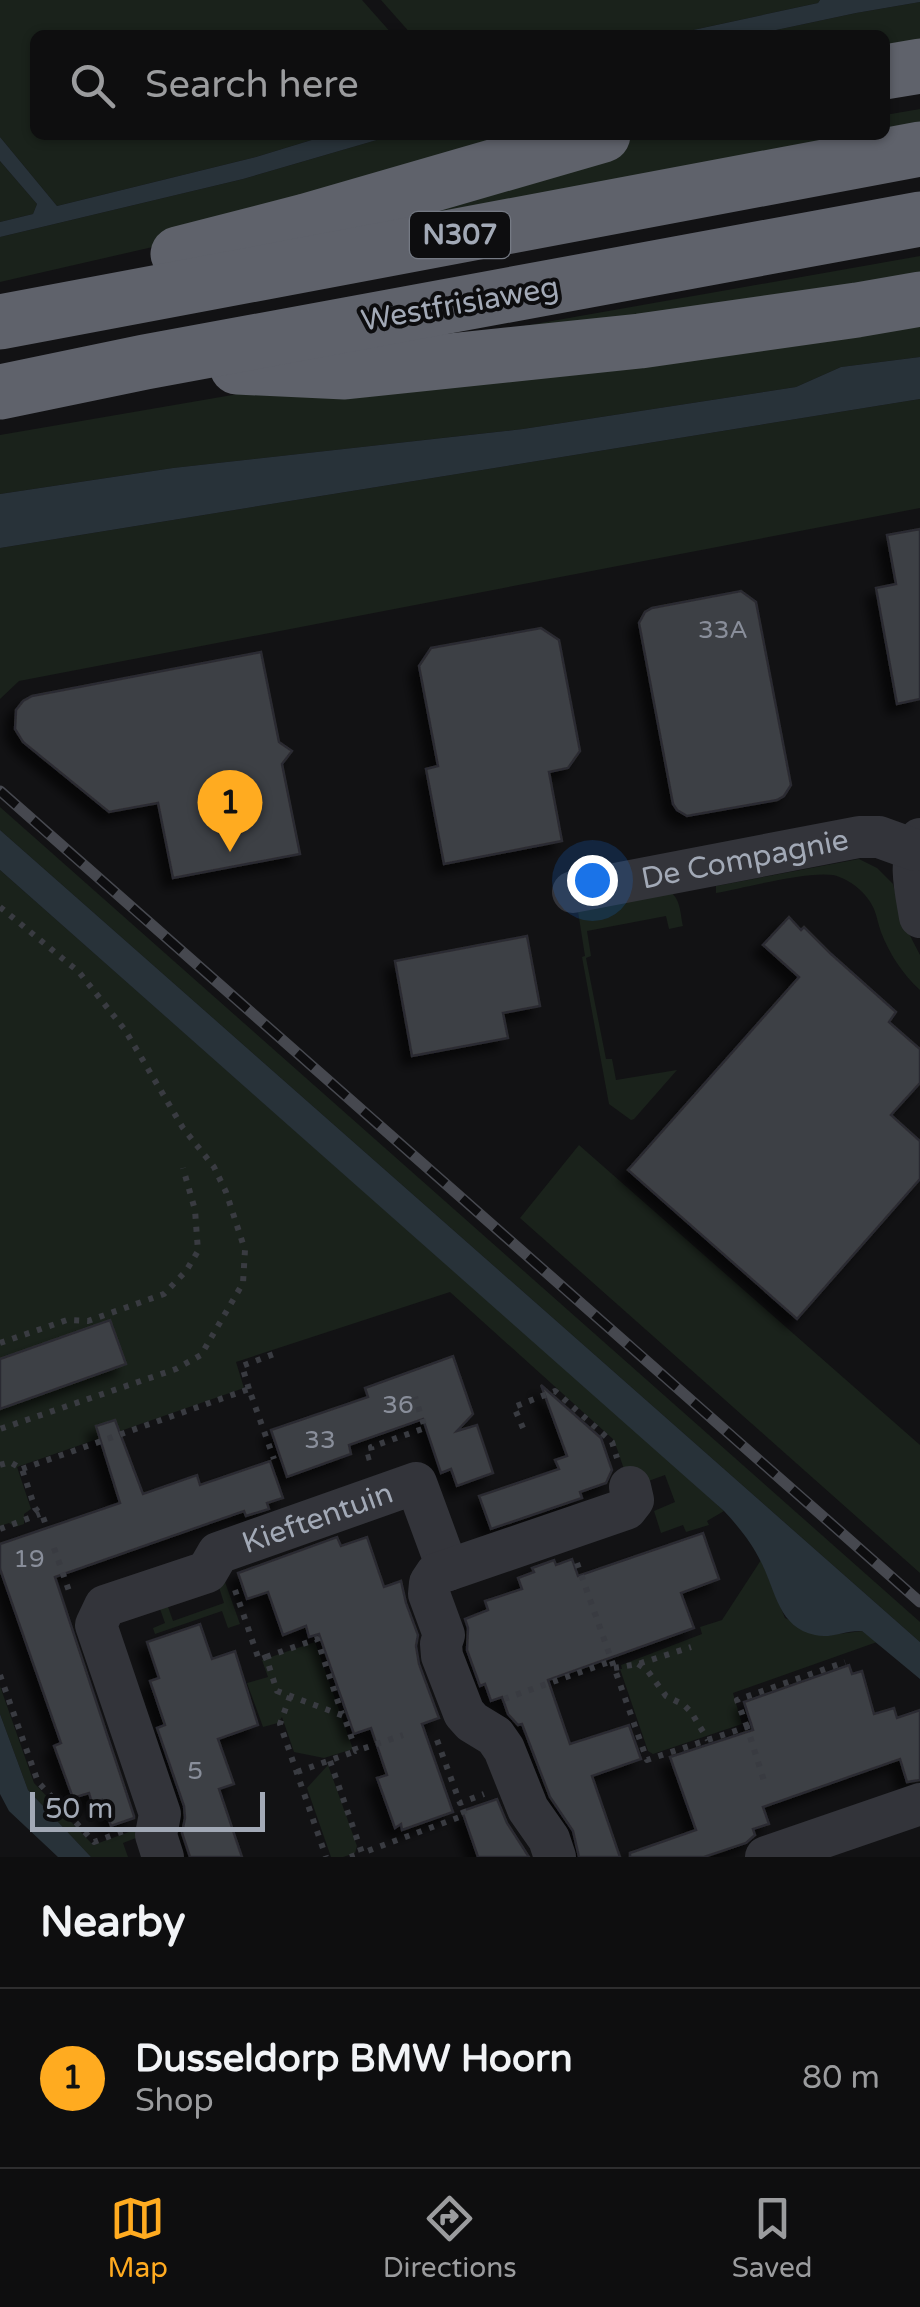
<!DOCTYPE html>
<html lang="en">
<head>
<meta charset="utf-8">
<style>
  body { margin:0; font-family:"Varela Round",sans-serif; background:#1c1c1d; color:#f1f3f6 }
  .scale { position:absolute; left:30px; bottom:25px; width:235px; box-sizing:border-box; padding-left:10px; border:5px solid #a2a9b6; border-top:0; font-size:28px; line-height:35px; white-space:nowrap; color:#a2a9b6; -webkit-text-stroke:8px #0d0d0f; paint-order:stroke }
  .you { position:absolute; left:592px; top:880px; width:35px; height:35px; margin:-25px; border:8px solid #fff; border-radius:50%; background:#1a73e8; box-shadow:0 0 0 15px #1a73e833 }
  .badge { display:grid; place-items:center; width:65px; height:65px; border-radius:50%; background:#ffab20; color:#111; font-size:32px; font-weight:700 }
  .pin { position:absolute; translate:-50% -82px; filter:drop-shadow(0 2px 5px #0008) }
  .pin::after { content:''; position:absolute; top:52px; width:35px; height:30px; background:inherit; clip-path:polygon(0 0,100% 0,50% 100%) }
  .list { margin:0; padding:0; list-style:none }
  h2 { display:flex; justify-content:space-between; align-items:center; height:130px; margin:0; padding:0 40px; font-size:42px }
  h2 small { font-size:32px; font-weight:400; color:#9b9c9e }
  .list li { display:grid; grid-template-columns:65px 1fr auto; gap:30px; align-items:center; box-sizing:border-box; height:180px; padding:0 40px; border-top:2px solid #2e2e2f }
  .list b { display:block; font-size:38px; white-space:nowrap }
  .list p { margin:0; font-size:32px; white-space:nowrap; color:#9b9c9e }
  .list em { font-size:32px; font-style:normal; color:#9b9c9e }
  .icon { flex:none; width:55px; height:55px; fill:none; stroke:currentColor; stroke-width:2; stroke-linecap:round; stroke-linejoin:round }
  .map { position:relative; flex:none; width:920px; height:1857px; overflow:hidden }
  .search { position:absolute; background:#0e0e0f; box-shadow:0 2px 8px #0004; left:30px; right:30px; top:30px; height:110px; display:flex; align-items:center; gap:25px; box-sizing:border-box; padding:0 35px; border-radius:15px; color:#9b9c9e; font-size:38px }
  .sheet { height:310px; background:#0e0e0f }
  nav { display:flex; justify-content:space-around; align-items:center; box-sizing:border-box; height:140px; border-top:2px solid #2e2e2f; background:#0e0e0f; font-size:28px; color:#9b9c9e }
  nav a { display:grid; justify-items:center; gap:5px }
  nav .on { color:#ffab20 }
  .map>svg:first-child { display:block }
</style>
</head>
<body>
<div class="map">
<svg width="920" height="1857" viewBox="0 0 920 1857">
  <defs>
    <filter id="shadow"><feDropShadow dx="-9" dy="9" stdDeviation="5" flood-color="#0009"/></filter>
  </defs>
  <rect width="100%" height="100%" fill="#121214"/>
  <g fill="#1a221b">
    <path d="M0,0H362L393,35H35V135H328L256,157L57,206L0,137Z"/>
    <path d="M381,0H820L818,3L670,35H412Z"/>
    <path d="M920,2V54L885,61V35H753L856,13Z"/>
    <path d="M920,109V131L308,240L607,143L640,135H756L757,138L774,135H885V115Z"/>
    <path d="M394,135H567L240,227L0,282V237L243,179Z"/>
    <path d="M0,161L37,204L33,214L0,222Z"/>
    <path d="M920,256V279L660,320L473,335Z"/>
    <path d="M920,307V357L841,367L796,387L523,429L173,468L0,494V435L244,393Z"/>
    <path d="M920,399V508L19,681L0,699V548Z"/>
    <path d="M0,807L920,1622V1642L0,830Z"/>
    <path d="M859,859L877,868L893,884L903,922L920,955V990C903,975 889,953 881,932C878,924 877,916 874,909C867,893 850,879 833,875C807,871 744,888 716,893V886Z"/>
    <path d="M0,870L678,1469L724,1511L707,1521L709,1525L686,1532L683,1525L661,1533L654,1511L675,1502L665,1475L643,1483L627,1478L614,1440L450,1292L236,1362L244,1388L17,1467L31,1509L24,1514V1524L15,1527L9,1523L0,1526Z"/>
    <path d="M668,890C681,898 680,913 683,926L669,929L666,916L587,931L591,956L586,958L606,1059H612L616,1080L677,1070L634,1119L631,1120L609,1104L582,957L585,956L577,905Z"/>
    <path d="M579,1145L920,1445V1573L520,1218Z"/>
    <path d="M761,1560L785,1618L823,1636L862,1631L877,1642L733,1693L742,1724L653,1754L648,1751L620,1669H622L621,1665L702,1634L700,1627L722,1620Z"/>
    <path d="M225,1582L240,1624L228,1628L222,1611L155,1634L153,1628L165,1623L159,1606L166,1601L173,1621L224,1603L218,1584Z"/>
    <path d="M315,1642L353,1749L324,1758L294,1752L282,1717L278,1723L263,1727L247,1683L268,1677L262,1660Z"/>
    <path d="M0,1686L34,1783L93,1845L137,1829L141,1836L123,1843L128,1857H91L28,1790L0,1714Z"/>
    <path d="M328,1765L357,1846L355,1853L343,1857H331L307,1788Z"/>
  </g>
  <g fill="#283239">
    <path d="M820,0H920V2L856,13L753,35H670L818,3Z"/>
    <path d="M328,135H394L243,179L0,237V222L33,214L37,204L0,161V137L57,206L256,157Z"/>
    <path d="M920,357V399L0,548V494L173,468L523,429L796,387L841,367Z"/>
    <path d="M0,830L920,1642V1679L862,1631C846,1630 831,1639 815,1635C778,1627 776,1591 761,1562C752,1543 738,1526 724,1511L0,870Z"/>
    <path d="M0,1714L28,1790L91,1857H58L9,1811L0,1794Z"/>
  </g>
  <g fill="#3e3f44" stroke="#2c2c30" stroke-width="2.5" filter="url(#shadow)">
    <path d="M920,529V699L897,704L876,588L896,584L887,535Z"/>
    <path d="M741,591L756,602L791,785L784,796L777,800L687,816L677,810L673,804L639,623L645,612L652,608Z"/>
    <path d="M541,628L559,640L580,751L568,768L549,772L562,841L444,864L426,769L438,766L419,666L431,648Z"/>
    <path d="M261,652L279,742L292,751L282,764L300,854L173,878L158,803L109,812L23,742L15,729L16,710L23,701L32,696Z"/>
    <path d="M789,917L801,930L804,927L830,953L896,1012L889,1022L920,1049V1083L891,1115L920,1141V1179L797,1319L628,1170L799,977L763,945Z"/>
    <path d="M527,936L540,1006L503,1013L508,1038L412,1056L395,961Z"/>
    <path d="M110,1320L126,1364L0,1409V1359Z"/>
    <path d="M453,1356L473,1414L457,1431L477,1425L493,1473L457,1486L451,1469L441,1473L423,1419L349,1445L351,1454L287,1477L271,1430L368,1397L365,1388Z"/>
    <path d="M541,1385L601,1438L612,1470L606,1483L580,1492L582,1498L491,1529L479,1496L559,1469L555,1460L567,1456Z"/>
    <path d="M115,1420L143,1494L197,1475L200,1485L270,1461L283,1498L267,1503L269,1509L246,1516L244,1511L55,1577L134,1816V1818L111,1826L102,1800L92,1803L89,1793L73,1798L54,1746L61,1743L0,1569V1544L120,1503L96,1426Z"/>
    <path d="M703,1533L719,1579L681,1593L694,1628L548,1680L570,1744L629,1725L641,1759L592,1776L620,1857H579L573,1831L550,1797L522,1724L518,1725L508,1714L502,1697L491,1701L485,1684L480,1686L467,1650L468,1628L465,1619L488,1610L485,1601L522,1589L518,1578L534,1572L532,1568L554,1560L556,1565L572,1559L578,1576Z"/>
    <path d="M337,1537L341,1546L367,1537L384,1587L401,1581L406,1603L418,1635L416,1646L419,1664L439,1718L422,1724L453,1812L402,1830L401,1824L395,1828L377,1778L387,1775L371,1728L354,1734L319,1634L309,1637L306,1626L283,1635L268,1592L247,1599L238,1573Z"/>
    <path d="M200,1624L212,1659L235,1651L258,1725L218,1739L234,1784L219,1789L242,1857H190L182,1833L185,1818L184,1806L157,1728L165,1725L150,1681L159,1678L147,1642Z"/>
    <path d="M849,1665L852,1674L862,1671L874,1714L894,1708L897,1718L920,1710V1780L907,1782L900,1759L763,1807L769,1824L753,1829L755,1835L746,1843L704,1857H630V1853L696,1830L670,1757L753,1730L744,1702Z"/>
    <path d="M497,1799L507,1823L529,1857H478L462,1811Z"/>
  </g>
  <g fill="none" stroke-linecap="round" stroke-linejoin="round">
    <g stroke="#393b41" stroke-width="6" stroke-dasharray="5 8" stroke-linecap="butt">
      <path d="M0,907L79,972L125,1030L183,1128L214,1167L226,1192L245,1250L243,1283L201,1355L176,1369L0,1429"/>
      <path d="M0,1343L67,1320L88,1321L164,1294L186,1271L198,1251L195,1210L183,1168"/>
      <path d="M249,1389L242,1366L274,1354"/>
      <path d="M523,1428L514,1407L555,1391L612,1442L617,1458"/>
      <path d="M366,1458L373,1456L371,1447L425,1428L415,1397"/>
      <path d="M0,1465L10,1462L22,1469L35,1508L43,1517L47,1528"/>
      <path d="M22,1469L249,1389L274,1459"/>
      <path d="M0,1529L40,1514"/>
      <path d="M54,1548L70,1594"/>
      <path d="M577,1563L647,1760L747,1727L765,1784"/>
      <path d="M235,1590L259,1660L266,1657L277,1691L344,1716L356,1751L403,1735"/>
      <path d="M266,1657L317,1639L342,1714"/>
      <path d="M638,1664L647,1670L666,1696L684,1705L691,1712L708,1740"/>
      <path d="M614,1668L638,1664L691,1647"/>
      <path d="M0,1675L38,1782L94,1842L124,1831"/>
      <path d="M290,1696L280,1724L326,1857"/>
      <path d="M504,1699L612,1661"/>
      <path d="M747,1727L737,1700L845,1662"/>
      <path d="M437,1740L460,1803L484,1794"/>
      <path d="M330,1761L362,1853L465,1815L460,1803"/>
      <path d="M297,1772L356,1751"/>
      <path d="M350,1857L362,1853"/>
    </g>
    <g stroke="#33343a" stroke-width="42">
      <path d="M920,839C908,862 916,892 920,917"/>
      <path id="s1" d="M573,892L859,837H879L915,850"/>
      <path id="s2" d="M163,1857L156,1835L160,1814L96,1625L105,1606L207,1572L218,1553L416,1483L448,1570"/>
      <path d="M555,1857L549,1839L528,1809L504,1749L495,1736L472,1722L464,1713L442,1656L441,1644L444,1635L429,1594L430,1583L436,1574L448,1570L626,1509L633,1500L630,1487"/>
      <path d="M766,1857L920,1804"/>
    </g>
    <g stroke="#5f626b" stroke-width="55">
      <path d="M885,72L920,66"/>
      <path d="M178,254L306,221L603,135"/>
      <path d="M0,322L920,149"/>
      <path d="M237,367L345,372L640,341L857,310L920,299"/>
      <path d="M0,392L145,362L920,219"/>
    </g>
    <g stroke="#46484f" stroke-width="11">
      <path id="rail" d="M0,791L920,1602"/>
    </g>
    <use href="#rail" stroke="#0d0d0f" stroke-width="8" stroke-dasharray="22" stroke-linecap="butt"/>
  </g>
  <g text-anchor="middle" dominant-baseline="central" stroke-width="8" stroke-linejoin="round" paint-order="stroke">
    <g font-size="25" fill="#898e9a">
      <text x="723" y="630">33A</text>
      <text x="398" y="1405">36</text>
      <text x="320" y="1440">33</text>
      <text x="29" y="1559">19</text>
      <text x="195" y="1771">5</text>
    </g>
    <rect fill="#0d0d0f" stroke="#757a84" stroke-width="2.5" x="410" y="212" width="100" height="46" rx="8"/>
    <g font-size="28" font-weight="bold" fill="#a2a9b6">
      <text x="460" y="235">N307</text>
    </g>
    <g font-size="30" fill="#a2a9b6" stroke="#0d0d0f">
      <text transform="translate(460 304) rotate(-10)">Westfrisiaweg</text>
      <text stroke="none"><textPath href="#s1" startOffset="175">De Compagnie</textPath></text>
      <text stroke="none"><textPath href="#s2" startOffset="500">Kieftentuin</textPath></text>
    </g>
  </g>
</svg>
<div class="scale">50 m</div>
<div class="you"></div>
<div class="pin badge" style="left:230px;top:852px">1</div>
<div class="search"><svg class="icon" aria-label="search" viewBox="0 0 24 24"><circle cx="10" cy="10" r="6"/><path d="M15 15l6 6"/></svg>Search here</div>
</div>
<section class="sheet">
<h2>Nearby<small></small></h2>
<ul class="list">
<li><span class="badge">1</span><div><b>Dusseldorp BMW Hoorn</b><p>Shop</p></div><em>80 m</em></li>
</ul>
</section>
<nav>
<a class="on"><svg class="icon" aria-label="map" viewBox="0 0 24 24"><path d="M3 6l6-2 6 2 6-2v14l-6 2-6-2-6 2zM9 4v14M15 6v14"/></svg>Map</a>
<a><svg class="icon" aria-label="directions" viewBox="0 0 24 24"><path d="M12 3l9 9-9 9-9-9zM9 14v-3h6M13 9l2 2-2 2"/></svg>Directions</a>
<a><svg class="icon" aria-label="saved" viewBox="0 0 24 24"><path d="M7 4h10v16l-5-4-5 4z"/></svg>Saved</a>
</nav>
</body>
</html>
